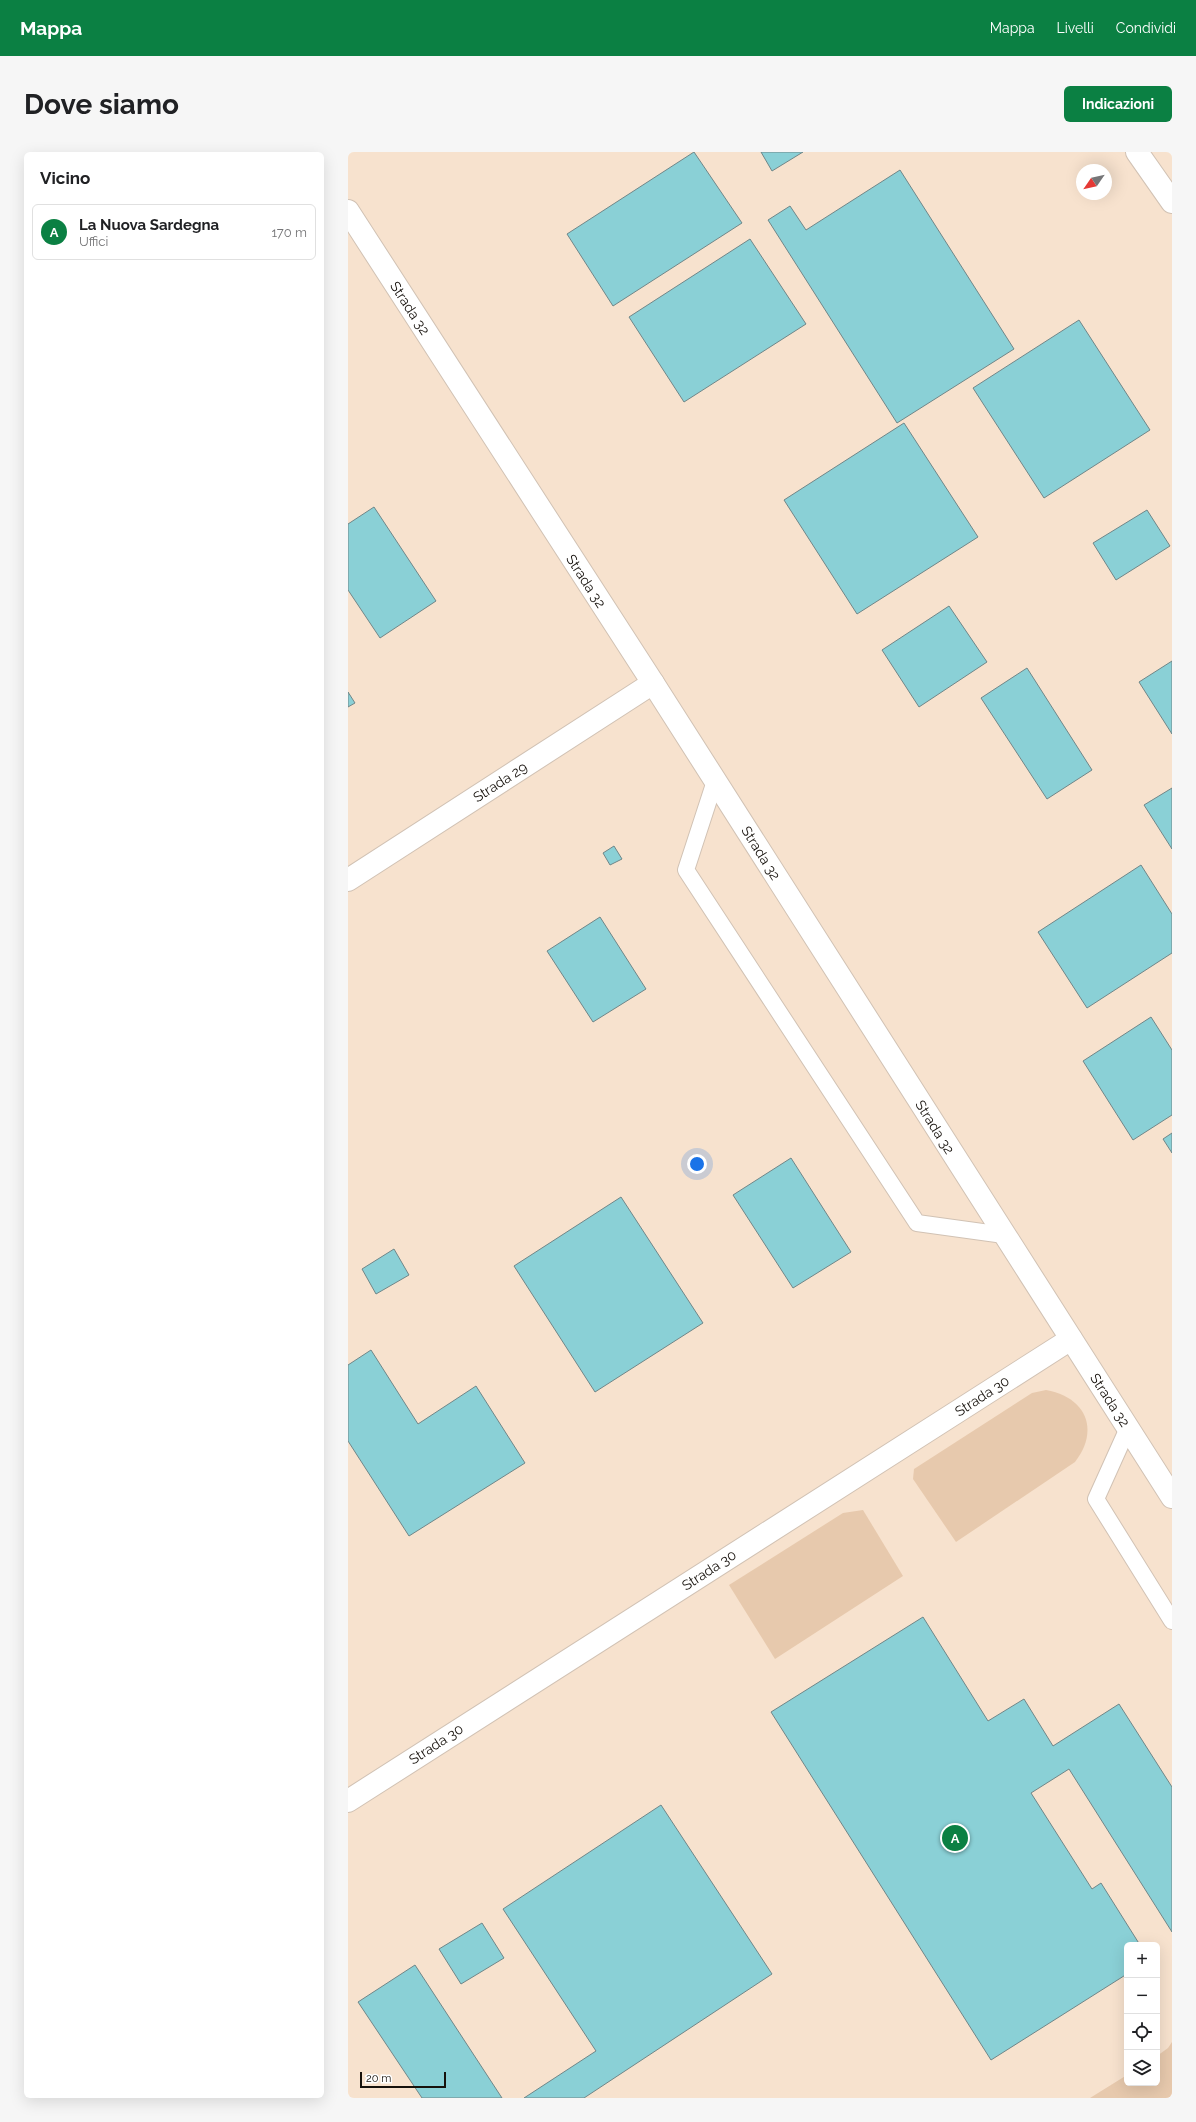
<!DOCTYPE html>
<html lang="it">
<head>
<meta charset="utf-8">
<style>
  body { margin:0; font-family:Raleway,sans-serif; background:#f6f6f6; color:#202124 }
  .controls { position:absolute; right:12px; bottom:12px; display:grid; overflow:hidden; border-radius:6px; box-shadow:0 4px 16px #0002 }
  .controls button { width:36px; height:36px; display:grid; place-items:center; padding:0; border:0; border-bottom:1px solid #e0e0e0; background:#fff; color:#202124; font:20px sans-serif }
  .compass { position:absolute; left:728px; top:12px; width:36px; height:36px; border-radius:50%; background:#fff; box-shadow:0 4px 16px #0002; rotate:236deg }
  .scale { position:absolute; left:12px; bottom:10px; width:86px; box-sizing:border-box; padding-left:4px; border:2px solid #16110c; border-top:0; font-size:11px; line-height:14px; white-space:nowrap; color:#16110c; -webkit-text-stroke:3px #fff; paint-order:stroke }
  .you { position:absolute; left:349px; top:1012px; width:14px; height:14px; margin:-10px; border:3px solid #fff; border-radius:50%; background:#1a73e8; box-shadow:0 0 0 6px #1a73e833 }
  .badge { display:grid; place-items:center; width:26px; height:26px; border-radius:50%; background:#0b8043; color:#fff; font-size:13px; font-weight:700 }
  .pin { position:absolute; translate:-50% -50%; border:2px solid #fff; box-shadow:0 1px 4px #0006 }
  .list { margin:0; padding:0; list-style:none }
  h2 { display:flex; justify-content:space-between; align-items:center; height:52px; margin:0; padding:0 16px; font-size:17px }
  h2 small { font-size:13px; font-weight:400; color:#757577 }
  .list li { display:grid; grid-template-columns:26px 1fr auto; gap:12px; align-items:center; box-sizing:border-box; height:56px; margin:0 8px 8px; padding:0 8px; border:1px solid #e0e0e0; border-radius:6px }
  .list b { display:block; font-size:15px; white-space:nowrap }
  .list p { margin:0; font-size:13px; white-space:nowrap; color:#757577 }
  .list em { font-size:13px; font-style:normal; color:#757577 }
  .icon { flex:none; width:22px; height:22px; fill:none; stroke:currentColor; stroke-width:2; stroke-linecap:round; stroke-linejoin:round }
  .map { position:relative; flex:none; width:824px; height:1946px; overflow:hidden; border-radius:6px }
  header { display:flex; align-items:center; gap:24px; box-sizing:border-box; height:56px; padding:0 20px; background:#0b8043; color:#fff }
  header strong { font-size:19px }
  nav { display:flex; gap:22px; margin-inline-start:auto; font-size:14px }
  .intro { display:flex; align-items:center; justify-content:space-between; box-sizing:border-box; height:96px; padding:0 24px }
  h1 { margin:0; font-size:28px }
  .button { padding:10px 18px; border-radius:6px; background:#0b8043; color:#fff; font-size:14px; font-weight:700 }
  main { display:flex; gap:24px; padding:0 24px }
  aside { flex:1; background:#fff; border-radius:6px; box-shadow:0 4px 16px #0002 }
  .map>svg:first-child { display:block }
</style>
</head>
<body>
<header>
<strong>Mappa</strong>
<nav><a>Mappa</a><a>Livelli</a><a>Condividi</a></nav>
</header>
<div class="intro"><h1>Dove siamo</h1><a class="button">Indicazioni</a></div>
<main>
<aside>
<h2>Vicino<small></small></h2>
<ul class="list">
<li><span class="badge">A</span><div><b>La Nuova Sardegna</b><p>Uffici</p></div><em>170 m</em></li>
</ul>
</aside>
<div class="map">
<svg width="824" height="1946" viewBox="0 0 824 1946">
  <rect width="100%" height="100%" fill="#fdf1e5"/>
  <path fill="#f7e2ce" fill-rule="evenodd" d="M0,0H824V1946H0ZM734,18H758V42H734ZM779,1793H809V1931H779Z"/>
  <g fill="#e7c9ad">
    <path d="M698,1238C738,1245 752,1278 727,1310L608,1390L565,1327L566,1317L684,1241Z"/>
    <path d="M515,1358L555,1424L427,1507L381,1433L495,1361Z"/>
    <path d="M824,1890V1946H742L779,1923V1931H809V1904L820,1896Z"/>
  </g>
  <g fill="#8ad0d6" stroke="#708688">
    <path d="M346,0L394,71L265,154L219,82Z"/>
    <path d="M413,0H455L424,19Z"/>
    <path d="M552,18L666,197L549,271L420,68L442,54L458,78Z"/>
    <path d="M402,87L458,172L336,250L281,165Z"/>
    <path d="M731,168L802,278L696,346L625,236Z"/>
    <path d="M556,271L630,385L509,462L436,348Z"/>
    <path d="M26,355L88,449L32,486L0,438V372Z"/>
    <path d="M799,358L822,394L768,428L745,391Z"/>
    <path d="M601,454L639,510L571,555L534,498Z"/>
    <path d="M824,509V582L791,530Z"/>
    <path d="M679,516L744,618L699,647L633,546Z"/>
    <path d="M0,540L7,551L0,555Z"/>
    <path d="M824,636V697L796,653Z"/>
    <path d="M266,694L274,707L262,713L255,701Z"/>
    <path d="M793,713L824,762V801L739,856L690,780Z"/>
    <path d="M252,765L298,837L245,870L199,799Z"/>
    <path d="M803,865L824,898V963L785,988L735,909Z"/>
    <path d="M824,981V1001L815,987Z"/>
    <path d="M443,1006L503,1100L445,1136L385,1043Z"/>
    <path d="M273,1045L355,1171L247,1240L166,1114Z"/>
    <path d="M46,1097L61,1123L28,1142L14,1117Z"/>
    <path d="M23,1198L70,1272L128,1234L177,1311L61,1384L0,1289V1213Z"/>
    <path d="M575,1465L640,1569L676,1547L705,1594L771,1552L824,1635V1780L721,1617L683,1641L744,1737L753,1731L792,1793H779V1822L643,1908L423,1560Z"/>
    <path d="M313,1653L424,1822L236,1946H176L248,1899L155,1757Z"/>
    <path d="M134,1771L156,1806L113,1832L91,1797Z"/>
    <path d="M67,1813L154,1946H74L10,1850Z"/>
  </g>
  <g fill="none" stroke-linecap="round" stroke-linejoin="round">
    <g stroke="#d1c2b4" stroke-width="18">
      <g id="lane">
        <path d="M367,629L338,718L569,1071L656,1083"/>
        <path d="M780,1276L748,1347L824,1469"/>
      </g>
    </g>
    <g stroke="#d1c2b4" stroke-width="24">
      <g id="street">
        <path d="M789,0L824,50"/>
        <path d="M0,59L305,531L824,1345"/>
        <path d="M0,728L305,531"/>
        <path d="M0,1649L723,1187"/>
      </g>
    </g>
    <use href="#lane" stroke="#fff" stroke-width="16"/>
    <use href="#street" stroke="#fff" stroke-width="22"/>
  </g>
  <g text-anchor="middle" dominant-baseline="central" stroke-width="4" stroke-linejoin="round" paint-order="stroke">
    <g font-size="14" fill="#16110c" stroke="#fff">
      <text transform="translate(62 156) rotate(57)">Strada 32</text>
      <text transform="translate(238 429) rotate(57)">Strada 32</text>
      <text transform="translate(152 630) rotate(-33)">Strada 29</text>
      <text transform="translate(413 701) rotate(58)">Strada 32</text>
      <text transform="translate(587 975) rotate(58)">Strada 32</text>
      <text transform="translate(634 1244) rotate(-33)">Strada 30</text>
      <text transform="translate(762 1248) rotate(57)">Strada 32</text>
      <text transform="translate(361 1418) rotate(-33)">Strada 30</text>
      <text transform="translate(88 1592) rotate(-33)">Strada 30</text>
    </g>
  </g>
</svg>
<div class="controls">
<button>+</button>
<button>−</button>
<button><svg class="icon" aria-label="locate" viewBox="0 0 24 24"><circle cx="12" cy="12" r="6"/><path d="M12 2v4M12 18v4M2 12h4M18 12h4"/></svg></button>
<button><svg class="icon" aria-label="layers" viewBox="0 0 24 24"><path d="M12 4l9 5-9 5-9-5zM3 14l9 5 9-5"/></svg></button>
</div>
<svg class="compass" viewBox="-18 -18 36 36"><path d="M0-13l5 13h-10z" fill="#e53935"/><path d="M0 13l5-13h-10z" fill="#757577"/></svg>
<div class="scale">20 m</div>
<div class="you"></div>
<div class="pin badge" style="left:607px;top:1686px">A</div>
</div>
</main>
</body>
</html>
